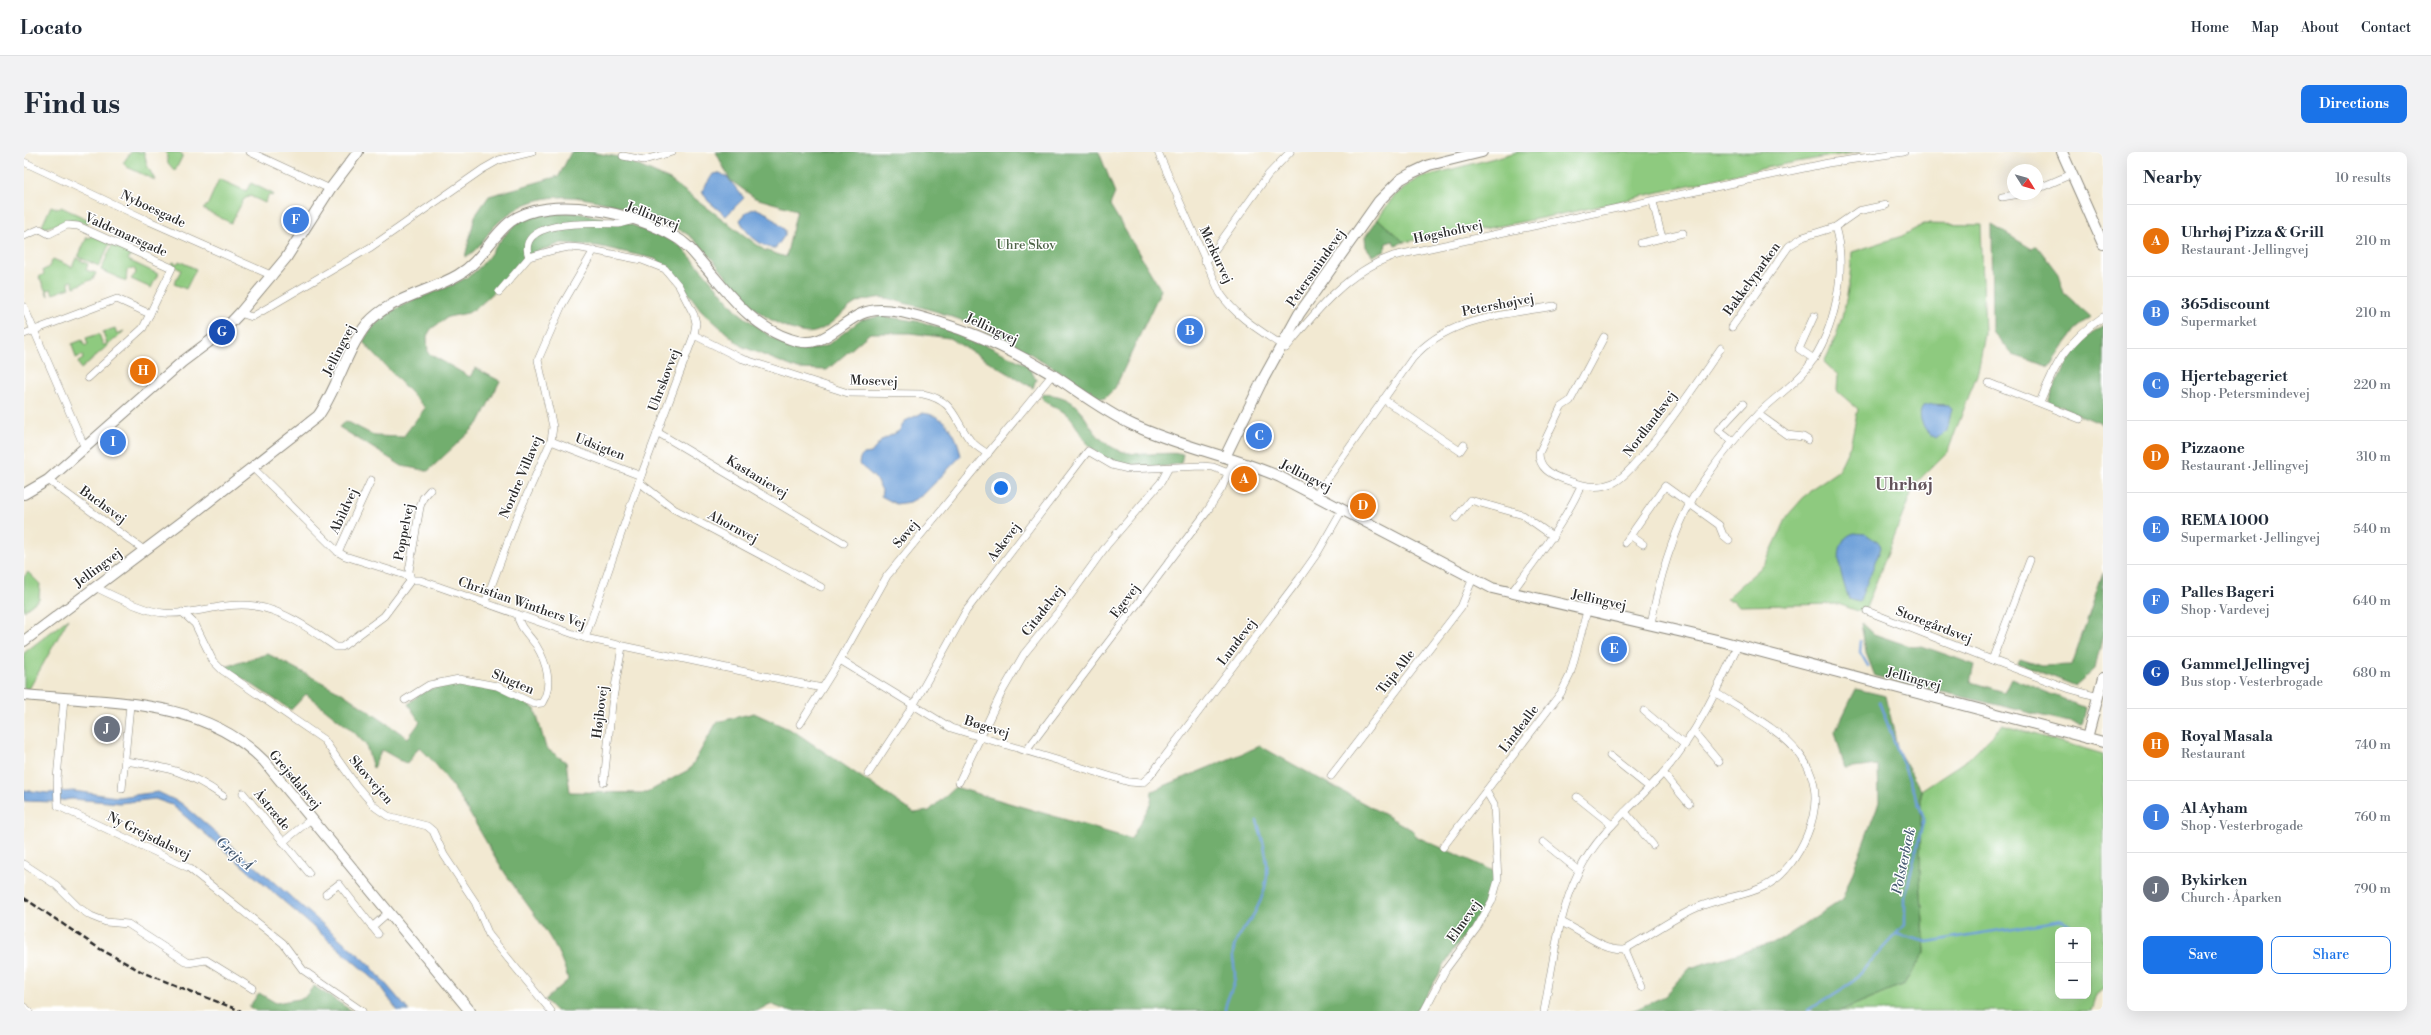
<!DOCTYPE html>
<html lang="en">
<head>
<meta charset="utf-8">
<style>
  body { margin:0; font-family:"Libre Bodoni",serif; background:#f2f2f3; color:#1f2937 }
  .controls { position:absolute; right:12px; bottom:12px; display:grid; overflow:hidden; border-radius:8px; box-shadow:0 4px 16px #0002 }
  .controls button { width:36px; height:36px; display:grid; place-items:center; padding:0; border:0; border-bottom:1px solid #e0e1e3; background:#fff; color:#1f2937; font:20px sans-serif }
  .compass { position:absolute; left:1983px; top:12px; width:36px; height:36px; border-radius:50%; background:#fff; box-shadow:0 4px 16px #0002; rotate:127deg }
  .you { position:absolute; left:977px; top:336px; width:14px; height:14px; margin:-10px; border:3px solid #fff; border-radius:50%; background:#1a73e8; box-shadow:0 0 0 6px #1a73e833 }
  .badge { display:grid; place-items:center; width:26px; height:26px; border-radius:50%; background:#1a73e8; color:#fff; font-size:13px; font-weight:700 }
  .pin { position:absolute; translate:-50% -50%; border:2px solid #fff; box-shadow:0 1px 4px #0006 }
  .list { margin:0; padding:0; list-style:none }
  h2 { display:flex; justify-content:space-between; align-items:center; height:52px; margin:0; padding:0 16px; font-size:17px }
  h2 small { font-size:13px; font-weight:400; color:#747a83 }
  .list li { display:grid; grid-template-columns:26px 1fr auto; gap:12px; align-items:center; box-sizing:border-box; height:72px; padding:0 16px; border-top:1px solid #e0e1e3 }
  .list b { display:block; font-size:15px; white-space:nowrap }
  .list p { margin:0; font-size:13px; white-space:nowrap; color:#747a83 }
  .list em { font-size:13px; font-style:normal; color:#747a83 }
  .actions { display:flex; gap:8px; padding:12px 16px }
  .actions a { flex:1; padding:9px 0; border:1px solid #1a73e8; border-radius:8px; text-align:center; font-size:14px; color:#1a73e8 }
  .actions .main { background:#1a73e8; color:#fff }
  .map { position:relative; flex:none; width:2079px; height:859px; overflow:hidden; border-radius:8px }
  header { display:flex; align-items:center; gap:24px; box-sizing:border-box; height:56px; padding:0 20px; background:#fff; border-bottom:1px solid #e0e1e3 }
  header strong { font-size:19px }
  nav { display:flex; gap:22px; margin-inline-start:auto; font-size:14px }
  .intro { display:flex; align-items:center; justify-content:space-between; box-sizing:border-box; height:96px; padding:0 24px }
  h1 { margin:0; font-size:28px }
  .button { padding:10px 18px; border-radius:8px; background:#1a73e8; color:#fff; font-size:14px; font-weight:700 }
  main { display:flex; gap:24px; padding:0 24px }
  aside { flex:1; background:#fff; border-radius:8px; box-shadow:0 4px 16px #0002 }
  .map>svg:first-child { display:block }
</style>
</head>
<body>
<header>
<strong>Locato</strong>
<nav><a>Home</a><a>Map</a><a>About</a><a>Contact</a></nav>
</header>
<div class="intro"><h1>Find us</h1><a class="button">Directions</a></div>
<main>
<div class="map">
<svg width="2079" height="859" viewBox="0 0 2079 859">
  <rect width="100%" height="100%" fill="#fff"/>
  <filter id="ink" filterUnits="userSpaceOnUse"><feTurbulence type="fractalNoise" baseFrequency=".025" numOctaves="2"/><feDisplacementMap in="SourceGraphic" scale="8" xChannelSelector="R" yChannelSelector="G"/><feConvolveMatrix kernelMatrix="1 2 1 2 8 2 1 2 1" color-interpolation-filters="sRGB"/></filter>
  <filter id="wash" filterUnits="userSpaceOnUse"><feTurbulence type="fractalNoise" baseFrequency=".012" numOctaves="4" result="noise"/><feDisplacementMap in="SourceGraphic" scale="16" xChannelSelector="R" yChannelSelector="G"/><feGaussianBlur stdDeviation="0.9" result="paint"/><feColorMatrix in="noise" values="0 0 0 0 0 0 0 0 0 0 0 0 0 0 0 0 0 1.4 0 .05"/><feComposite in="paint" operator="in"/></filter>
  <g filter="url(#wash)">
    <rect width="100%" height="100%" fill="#f2e9d2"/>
    <g fill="#8eca7f" stroke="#5c7a55" fill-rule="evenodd">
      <path d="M107,0H120L123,13L131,28L103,15L99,11Z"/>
      <path d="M142,0H155L159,3L151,19L144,11Z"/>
      <path d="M1493,0H1837C1748,11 1663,34 1576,54C1511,68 1445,80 1380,90L1354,67L1370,44L1395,26Z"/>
      <path d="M195,27L222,39L227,31L249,42L248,44L245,43L241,51L226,44L220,47L207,71L179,57L184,52Z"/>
      <path d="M27,54L35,57L37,55L65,68L63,72L49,68L20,76L18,74Z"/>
      <path d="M1900,72L1957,73L1961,182L1954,220L1924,299L1896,327L1888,339L1840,461L1814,452L1715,454L1711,449L1702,447L1741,412L1764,363L1787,337L1814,319L1826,294L1834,257L1813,239L1814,223L1800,210C1819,174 1825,142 1828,100L1878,84Z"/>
      <path d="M68,83L86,91L75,114L54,105L63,85L66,86Z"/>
      <path d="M88,93L110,102L109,104L106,103L104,108L134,122L127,136L107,127L112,121L110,116L103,118L102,129L77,118Z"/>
      <path d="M52,106L64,112L62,118L72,121L69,127L50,135L48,129L44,130L46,136L29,142L27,137L23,138L24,144L15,125L20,122L19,118L24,116L29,107L48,115Z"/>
      <path d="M155,109L172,117L162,137L150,132L157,118L148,113L149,110L153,112Z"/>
      <path d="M91,176L93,182L100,179L57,217L54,210L59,207L58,203L52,206L48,192L58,188L61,194L64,192L62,186L75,182L79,193L83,192L79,180Z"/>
      <path d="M4,420L16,432L15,447L0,459V425Z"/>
      <path d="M45,466L5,537H0V501Z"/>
      <path d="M1978,573L2079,602V837L2072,843L2067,859H1816L1880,832L1901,800L1896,726L1897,638L1944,607ZM2034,778H2064V844H2034Z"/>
    </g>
    <g fill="#72ae6e" stroke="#4e6c4c">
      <path d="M547,0H566L595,5L646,28L740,98L762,105L773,58L731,46L706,28L692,0H1075L1091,41L1086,53L1137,138L1091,236L1081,246H1075C1016,205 956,168 884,152C875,150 861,144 852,146C846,147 839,148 834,150C815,159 801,186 777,180C715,163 708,121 667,85C646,68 572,45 545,45C530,44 512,47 498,54C488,59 476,68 469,76C459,87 455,98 441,105L451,64L465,44L535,24Z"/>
      <path d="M547,60L597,69L646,87L658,95L714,160L747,185L767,195L788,197L802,194L837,168L857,164L898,170L950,187L1003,213L1012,227L1009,236L925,186L886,181H846L803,218L774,217L717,194L677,158L648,119L631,107L574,94L538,91L500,104L489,123L455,154L444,161L424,165L407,177L403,184L404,201L446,225L451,216L476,229L454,272L404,319L378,314L315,275L322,269L351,284L379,285L401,256L339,190C360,149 409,146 445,124C469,108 477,76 504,65C518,59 533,61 547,60Z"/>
      <path d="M1354,67L1380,90L1371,93L1369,89L1362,91L1361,98L1349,104L1342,95L1341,85Z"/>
      <path d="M1968,73L2008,97L2013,94L2034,122L2040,141L2067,165L2051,178L2026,215L1989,203L1969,180Z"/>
      <path d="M2079,173V275L2078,272L2024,250C2038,216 2050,196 2079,173Z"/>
      <path d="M1019,242C1065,244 1056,275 1086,294C1109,308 1135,299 1159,302L1157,311C1132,319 1087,315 1067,296C1057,287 1054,273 1044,264C1036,255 1025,255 1017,245Z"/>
      <path d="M2079,421V482L2071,517L2052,534L1994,511L1996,507L2018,514L2048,513Z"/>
      <path d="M1837,470L1850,482L1888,495L1898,494L1951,513L1947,530L1980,540L1987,526L2062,556L2058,573L1851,524L1842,501Z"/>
      <path d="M244,502L318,541L384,586L396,570L384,552C420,516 472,536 511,557L522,596L542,610L546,640L622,641L666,617L693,570L730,561L771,580L890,661L905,659L931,635L1107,687L1127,651L1128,639L1236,594L1390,679L1391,684L1470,719C1471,753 1443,776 1426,804C1415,822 1404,841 1393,859H764L746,852L733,859H532L521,848L544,828C536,790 501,752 479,718C454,678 430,627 395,595L383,612L358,598L349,616L342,593L330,580L282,542L267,558L201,515Z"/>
      <path d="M1832,537L1862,544L1874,599L1897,638L1896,726L1901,800L1880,832L1816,859H1608L1641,844L1666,816L1755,789L1818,748L1855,650L1854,613L1821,617L1811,580Z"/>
      <path d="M290,834L328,859H233L225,855L235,841L252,851L280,846Z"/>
    </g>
    <g fill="#6ea0d9" stroke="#4c6682">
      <path d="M696,21L703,25L720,46L702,64L684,49L678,39L689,22Z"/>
      <path d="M731,56L744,62L761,78V83L751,97C737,95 721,81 716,68L723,60Z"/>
      <path d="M1909,252L1924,253L1928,256L1923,279L1913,286C1902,283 1891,264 1899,254Z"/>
      <path d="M898,261C922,263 933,282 937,304L899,343L886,350L872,352L857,344L858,338L850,325L835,312L836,306L840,302L847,301L858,288L875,279L881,269Z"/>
      <path d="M1830,381L1842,382L1856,392L1857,396L1835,450L1825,447C1819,430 1804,389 1830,381Z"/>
      <path d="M0,638L24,641L49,639L94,645L134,640L157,651L175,666L344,811L385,859H374L352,829L148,653L131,647L96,651L47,647L30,650L0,649Z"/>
    </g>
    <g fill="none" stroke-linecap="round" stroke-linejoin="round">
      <g stroke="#6ea0d9" stroke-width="2.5">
        <path d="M1837,489L1836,500L1844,514"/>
        <path d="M1872,782L1903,790L2038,768L2047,774"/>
        <path d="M1201,859C1201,847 1211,836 1211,824C1211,809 1205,804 1213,788C1218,778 1226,770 1231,760C1250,726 1244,704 1233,669"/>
        <path d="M1783,859L1826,832L1881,772V745L1900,666L1855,550"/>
      </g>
    </g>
  </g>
  <g filter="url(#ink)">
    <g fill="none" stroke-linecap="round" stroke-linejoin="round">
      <g stroke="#8e8a7e" stroke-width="8">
        <g id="street">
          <path d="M226,0L306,37"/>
          <path d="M1134,0L1196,141C1213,166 1237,179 1262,196C1292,159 1323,120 1369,104L1804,11L1880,0"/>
          <path d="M599,4L620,8L648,0"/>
          <path d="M0,10L125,69L249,124"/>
          <path d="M2013,37L2048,22"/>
          <path d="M1978,45L1996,42"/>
          <path d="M1629,50L1638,86"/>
          <path d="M0,84L16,77L25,82L43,73L54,74L148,116L119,176L64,226"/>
          <path d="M1617,91L1659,81"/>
          <path d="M505,105C490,65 576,72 595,72C600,71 605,69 610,68"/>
          <path d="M1180,108L1185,106L1244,23L1266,0"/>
          <path d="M475,140L505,105L530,98L545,95L557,96L618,108L641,117L655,134L670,163L672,171L670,183L617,324L561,486"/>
          <path d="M0,155L61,296"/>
          <path d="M216,161L228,165L347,95L459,17L475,8L508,0"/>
          <path d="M1708,175L1765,94L1779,85L1811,75L1834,59L1862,53"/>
          <path d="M0,182L93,147L126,162"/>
          <path d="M670,183L716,206L824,241L899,242C931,249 929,266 946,288C951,294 958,298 964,302"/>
          <path d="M1580,185L1546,249L1537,255L1515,301C1515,316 1526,322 1539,327C1556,333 1572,338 1589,331C1613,321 1679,222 1697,196"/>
          <path d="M1790,207L1775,197L1790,164"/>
          <path d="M1965,231L2056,267"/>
          <path d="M1359,247L1436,299L1440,293"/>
          <path d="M2016,250C2031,212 2044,188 2079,165"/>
          <path d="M1734,262L1763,283L1779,285L1784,288"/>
          <path d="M633,280L820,391"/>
          <path d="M527,289L617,324"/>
          <path d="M1709,289L1695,278L1719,252"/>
          <path d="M228,315L314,400L321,404L381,423L387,428H396L561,486L798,536"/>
          <path d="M24,328L120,398"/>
          <path d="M615,330L650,357L797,435"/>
          <path d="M1292,343L1388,207C1423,165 1480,163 1530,154"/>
          <path d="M1432,366L1446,348L1499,363L1530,385"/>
          <path d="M1607,384L1619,392"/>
          <path d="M1601,391L1641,334L1695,373L1699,383L1705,388"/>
          <path d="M314,400L347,328"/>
          <path d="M387,428L385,419L396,355L399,346L406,338"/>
          <path d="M71,435C87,443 123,460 140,461C170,464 200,449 231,454C262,459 287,478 312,495H318L360,464L387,428"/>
          <path d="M1487,441C1514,405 1538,374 1557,334"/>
          <path d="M461,451L493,365L527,289L529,275L514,208L538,153L570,98"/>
          <path d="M1843,459L1968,508L2046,537L2075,545"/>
          <path d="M158,460L171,472L189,509L198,518L300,588L332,633L351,655L364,664L403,674L409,679L420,703L451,750L465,783L527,859"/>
          <path d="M1627,472C1636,421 1651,371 1680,328C1696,305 1713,283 1733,263C1749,246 1770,234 1784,215C1811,179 1824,118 1811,75"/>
          <path d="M816,508L927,576L1105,630L1118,631L1126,624L1275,427L1294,400L1318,358"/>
          <path d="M1968,508L2006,408"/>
          <path d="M40,546L33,627L34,654L165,716L259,791L279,818L338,859"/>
          <path d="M381,548L405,533L435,527L473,534L510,552L518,551C529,533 523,511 512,493C504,482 495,475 493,462"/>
          <path d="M1620,559L1661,593"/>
          <path d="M776,572L816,508L863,424L1028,223"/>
          <path d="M1670,580L1695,610"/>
          <path d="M1002,599L1182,361L1198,336L1210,307"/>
          <path d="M1586,604L1625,635"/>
          <path d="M101,609C144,615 163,619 199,644"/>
          <path d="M1639,621L1665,652"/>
          <path d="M844,622L890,552L942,459L1064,299L1088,313L1104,317L1178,314L1189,315L1204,321"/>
          <path d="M1307,624L1437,455L1449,426"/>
          <path d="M580,630L588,552L598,495"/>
          <path d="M935,630L978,540L1000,502L1038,455L1083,393L1137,330L1144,317"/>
          <path d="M98,637L106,553"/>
          <path d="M219,641L285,721"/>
          <path d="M1553,645L1588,673"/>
          <path d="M1601,660L1629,693"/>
          <path d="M259,690L287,667"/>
          <path d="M1519,690L1555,719"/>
          <path d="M1419,695L1537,541L1546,523L1563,459"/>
          <path d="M0,712L32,733L54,755L67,764L82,770L104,772L164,811L182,808L229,837"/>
          <path d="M302,742L315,732L354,782"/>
          <path d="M1537,770C1558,779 1577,798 1601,797C1625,784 1647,767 1672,756C1694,746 1720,745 1741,734C1760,725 1775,702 1783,683C1815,605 1747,576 1692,541"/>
          <path d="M348,775L365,760"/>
          <path d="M1601,797L1617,835"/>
          <path d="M0,855L5,859"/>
          <path d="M1400,859L1422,817L1452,777L1468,749L1474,728L1470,653L1462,639"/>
          <path d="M1520,859C1529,812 1534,762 1555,719C1575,679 1611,653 1639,621C1672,583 1693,538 1714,493"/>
        </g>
      </g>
      <g stroke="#8e8a7e" stroke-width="12">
        <g id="secondary">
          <path d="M2038,0L2079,92"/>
          <path d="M1201,305L1237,231L1275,162L1355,49L1377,27L1388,21L1405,13L1458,0"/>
          <path d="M0,342L24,328L158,210L198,180L216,161L262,106L306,37L334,0"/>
          <path d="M0,489L170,361L294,264C314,236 322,198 343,172C365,146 405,140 434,123C457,110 466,86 486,70C524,41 613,61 651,85C663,91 671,103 680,113C706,143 727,174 766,187C798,199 811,174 837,162C850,156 864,158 877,160C933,173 976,191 1026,221C1054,239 1079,259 1109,273C1157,295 1208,304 1256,325L1468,436L1693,488L2079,590"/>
          <path d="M0,543C83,551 177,545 240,609L446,859"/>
          <path d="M2063,586L2079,526"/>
        </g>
      </g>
      <use href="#street" stroke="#fff" stroke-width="7"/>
      <use href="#secondary" stroke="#fff" stroke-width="10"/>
      <path stroke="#2b2b2b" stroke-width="2.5" stroke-dasharray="6 3" stroke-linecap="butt" d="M0,746L76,797L120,821L217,859"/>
    </g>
  </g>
  <g text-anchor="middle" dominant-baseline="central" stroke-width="3" stroke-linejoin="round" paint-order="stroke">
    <g font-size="13" fill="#2b2b2b" stroke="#fff">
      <text transform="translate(129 57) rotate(25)">Nyboesgade</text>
      <text transform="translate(629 64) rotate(21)">Jellingvej</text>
      <text transform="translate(1424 80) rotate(-12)">Høgsholtvej</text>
      <text transform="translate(102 83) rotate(24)">Valdemarsgade</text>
      <text transform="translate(1192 103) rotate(65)">Merkurvej</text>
      <text transform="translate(1292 116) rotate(-55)">Petersmindevej</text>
      <text transform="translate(1728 127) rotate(-54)">Bakkelyparken</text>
      <text transform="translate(1474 153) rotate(-11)">Petershøjvej</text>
      <text transform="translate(968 177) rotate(25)">Jellingvej</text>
      <text transform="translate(315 198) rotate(-63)">Jellingvej</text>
      <text transform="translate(640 228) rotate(-69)">Uhrskovvej</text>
      <text transform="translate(850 229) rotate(2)">Mosevej</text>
      <text transform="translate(1626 272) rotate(-53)">Nordlandsvej</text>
      <text transform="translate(576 295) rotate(21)">Udsigten</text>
      <text transform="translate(1282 324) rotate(27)">Jellingvej</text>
      <text transform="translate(497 325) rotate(-67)">Nordre Villavej</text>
      <text transform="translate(733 325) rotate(31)">Kastanievej</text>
      <text transform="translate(79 353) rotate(36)">Buchsvej</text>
      <text transform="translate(320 359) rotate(-65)">Abildvej</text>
      <text transform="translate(709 375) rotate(28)">Ahornvej</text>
      <text transform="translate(380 380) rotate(-79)">Poppelvej</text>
      <text transform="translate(882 382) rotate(-50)">Søvej</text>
      <text transform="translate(980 390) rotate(-53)">Askevej</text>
      <text transform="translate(74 416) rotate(-37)">Jellingvej</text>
      <text transform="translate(1575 448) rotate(12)">Jellingvej</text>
      <text transform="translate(1101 449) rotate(-53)">Egevej</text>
      <text transform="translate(498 451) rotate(19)">Christian Winthers Vej</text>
      <text transform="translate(1019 459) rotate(-52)">Citadelvej</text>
      <text transform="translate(1910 473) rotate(21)">Storegårdsvej</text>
      <text transform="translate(1213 490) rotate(-53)">Lundevej</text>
      <text transform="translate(1372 520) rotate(-52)">Tuja Alle</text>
      <text transform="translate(1890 527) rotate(15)">Jellingvej</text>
      <text transform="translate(489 530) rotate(23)">Slugten</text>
      <text transform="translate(576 560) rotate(-83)">Højbovej</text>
      <text transform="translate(963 575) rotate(17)">Bøgevej</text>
      <text transform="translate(1495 577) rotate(-53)">Lindealle</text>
      <text transform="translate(271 628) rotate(50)">Grejsdalsvej</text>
      <text transform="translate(347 628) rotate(49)">Skovvejen</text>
      <text transform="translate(248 658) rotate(50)">Åstræde</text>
      <text transform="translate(125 684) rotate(26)">Ny Grejsdalsvej</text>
      <text transform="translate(1440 769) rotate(-55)">Elmevej</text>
    </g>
    <g font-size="13" fill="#4e6348" stroke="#fff">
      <text x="1002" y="93">Uhre Skov</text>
    </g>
    <g font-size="14" font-style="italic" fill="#465a71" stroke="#fff">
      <text transform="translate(210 702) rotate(41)">Grejs Å</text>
      <text transform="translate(1880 709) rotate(-78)">Polsterbæk</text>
    </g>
    <g font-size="17" font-weight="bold" fill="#63535a" stroke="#fff">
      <text x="1880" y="333">Uhrhøj</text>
    </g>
  </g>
</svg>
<div class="controls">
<button>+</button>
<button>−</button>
</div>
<svg class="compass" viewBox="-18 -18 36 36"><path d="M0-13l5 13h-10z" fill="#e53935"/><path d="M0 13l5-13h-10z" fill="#747a83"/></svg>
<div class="you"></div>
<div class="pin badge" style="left:1220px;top:327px;background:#e8710a">A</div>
<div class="pin badge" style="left:1166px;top:179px;background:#3f7fe0">B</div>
<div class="pin badge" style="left:1235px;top:284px;background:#3f7fe0">C</div>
<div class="pin badge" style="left:1339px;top:354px;background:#e8710a">D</div>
<div class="pin badge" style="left:1590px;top:497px;background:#3f7fe0">E</div>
<div class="pin badge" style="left:272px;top:68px;background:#3f7fe0">F</div>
<div class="pin badge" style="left:198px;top:180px;background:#1a4fb4">G</div>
<div class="pin badge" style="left:119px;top:219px;background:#e8710a">H</div>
<div class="pin badge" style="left:89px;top:290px;background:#3f7fe0">I</div>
<div class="pin badge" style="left:83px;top:577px;background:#6b7280">J</div>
</div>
<aside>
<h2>Nearby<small>10 results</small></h2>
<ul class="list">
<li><span class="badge" style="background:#e8710a">A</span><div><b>Uhrhøj Pizza &amp; Grill</b><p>Restaurant · Jellingvej</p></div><em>210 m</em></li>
<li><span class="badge" style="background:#3f7fe0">B</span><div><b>365discount</b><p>Supermarket</p></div><em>210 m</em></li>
<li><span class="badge" style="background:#3f7fe0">C</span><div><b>Hjertebageriet</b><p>Shop · Petersmindevej</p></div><em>220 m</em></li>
<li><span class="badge" style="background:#e8710a">D</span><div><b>Pizzaone</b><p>Restaurant · Jellingvej</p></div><em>310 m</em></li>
<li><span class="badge" style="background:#3f7fe0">E</span><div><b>REMA 1000</b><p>Supermarket · Jellingvej</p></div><em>540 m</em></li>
<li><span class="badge" style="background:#3f7fe0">F</span><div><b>Palles Bageri</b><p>Shop · Vardevej</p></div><em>640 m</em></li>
<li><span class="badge" style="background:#1a4fb4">G</span><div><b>Gammel Jellingvej</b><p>Bus stop · Vesterbrogade</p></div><em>680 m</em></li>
<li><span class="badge" style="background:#e8710a">H</span><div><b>Royal Masala</b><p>Restaurant</p></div><em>740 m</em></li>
<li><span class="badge" style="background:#3f7fe0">I</span><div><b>Al Ayham</b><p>Shop · Vesterbrogade</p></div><em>760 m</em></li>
<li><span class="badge" style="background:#6b7280">J</span><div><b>Bykirken</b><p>Church · Åparken</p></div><em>790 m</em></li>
</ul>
<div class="actions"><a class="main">Save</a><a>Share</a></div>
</aside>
</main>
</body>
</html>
